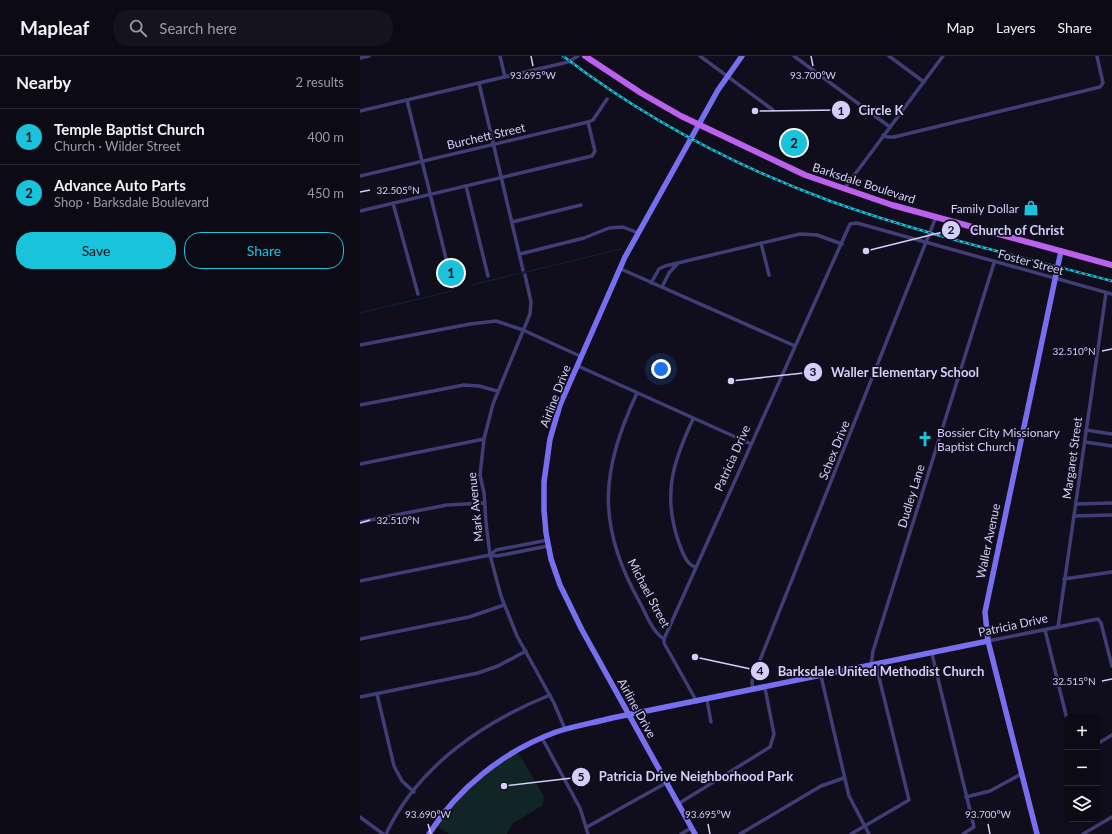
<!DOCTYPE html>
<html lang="en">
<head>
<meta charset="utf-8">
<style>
  body { margin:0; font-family:Lato,sans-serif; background:#15131e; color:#f1f3f6 }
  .controls { position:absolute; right:12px; bottom:12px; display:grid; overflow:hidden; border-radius:8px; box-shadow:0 2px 6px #0003 }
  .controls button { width:36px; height:36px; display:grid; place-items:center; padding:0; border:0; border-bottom:1px solid #2c2b34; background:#0c0a15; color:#f1f3f6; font:20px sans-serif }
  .you { position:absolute; left:301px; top:313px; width:14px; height:14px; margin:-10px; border:3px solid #fff; border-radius:50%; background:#1a73e8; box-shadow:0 0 0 6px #1a73e833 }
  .badge { display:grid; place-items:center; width:26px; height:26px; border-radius:50%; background:#18c3db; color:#111; font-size:13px; font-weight:700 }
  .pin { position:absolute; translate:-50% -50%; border:2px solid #fff; box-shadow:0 1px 4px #0006 }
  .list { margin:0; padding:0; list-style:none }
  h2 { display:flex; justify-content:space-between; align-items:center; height:52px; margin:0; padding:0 16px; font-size:17px }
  h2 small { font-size:13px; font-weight:400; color:#9a9aa0 }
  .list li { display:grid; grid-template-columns:26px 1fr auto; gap:12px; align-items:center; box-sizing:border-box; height:56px; padding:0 16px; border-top:1px solid #2c2b34 }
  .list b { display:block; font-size:15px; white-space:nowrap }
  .list p { margin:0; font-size:13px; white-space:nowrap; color:#9a9aa0 }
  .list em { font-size:13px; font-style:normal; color:#9a9aa0 }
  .actions { display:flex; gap:8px; padding:12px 16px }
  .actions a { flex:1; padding:9px 0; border:1px solid #18c3db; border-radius:16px; text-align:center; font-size:14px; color:#18c3db }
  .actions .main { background:#18c3db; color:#111 }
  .icon { flex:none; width:22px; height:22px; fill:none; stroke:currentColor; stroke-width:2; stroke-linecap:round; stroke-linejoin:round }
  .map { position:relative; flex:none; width:752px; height:778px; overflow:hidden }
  header { display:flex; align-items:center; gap:24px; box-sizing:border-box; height:56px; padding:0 20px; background:#0c0a15; border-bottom:1px solid #2c2b34 }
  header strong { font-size:19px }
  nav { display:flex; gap:22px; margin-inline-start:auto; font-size:14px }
  .search { width:280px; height:36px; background:#15131e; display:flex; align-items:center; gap:10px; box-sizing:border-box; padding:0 14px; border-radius:16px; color:#9a9aa0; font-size:15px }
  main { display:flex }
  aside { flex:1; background:#0c0a15 }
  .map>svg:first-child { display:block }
</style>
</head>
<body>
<header>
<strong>Mapleaf</strong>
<div class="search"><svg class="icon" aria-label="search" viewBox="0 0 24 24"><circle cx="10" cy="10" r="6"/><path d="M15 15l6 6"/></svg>Search here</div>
<nav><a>Map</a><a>Layers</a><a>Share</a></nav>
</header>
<main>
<aside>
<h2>Nearby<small>2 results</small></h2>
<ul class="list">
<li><span class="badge">1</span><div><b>Temple Baptist Church</b><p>Church · Wilder Street</p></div><em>400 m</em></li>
<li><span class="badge">2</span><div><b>Advance Auto Parts</b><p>Shop · Barksdale Boulevard</p></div><em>450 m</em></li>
</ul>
<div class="actions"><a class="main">Save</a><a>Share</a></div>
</aside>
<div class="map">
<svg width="752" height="778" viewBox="0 0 752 778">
  <rect width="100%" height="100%" fill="#100e1c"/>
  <path fill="#112525" d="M157,695L184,740L183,749L152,768L147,778H89L75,769L120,720Z"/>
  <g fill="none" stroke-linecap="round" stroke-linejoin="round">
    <g stroke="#122440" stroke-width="1">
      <path d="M112,229L261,193"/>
      <path d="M0,257L92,235"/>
    </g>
    <g stroke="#413d76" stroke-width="3.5">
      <path d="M140,0L145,21"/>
      <path d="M340,0L413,54"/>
      <path d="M434,0L530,71"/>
      <path d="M529,0L564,26"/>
      <path d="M0,2L9,0"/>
      <path d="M119,27L163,214"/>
      <path d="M47,44L93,231"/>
      <path d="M0,55L208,6L218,0"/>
      <path d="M523,79L527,81H534L740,31L743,27L737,0"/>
      <path d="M0,120L228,66L233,64L247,43"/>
      <path d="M106,130L128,220"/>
      <path d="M484,133L583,0"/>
      <path d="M33,147L58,238"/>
      <path d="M0,155L232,100L235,95L228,66"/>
      <path d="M152,166L221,149"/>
      <path d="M401,187L409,219"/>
      <path d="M160,198L224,182L249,172L263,171L278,177"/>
      <path d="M261,213L435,290"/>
      <path d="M165,219L171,246L170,258L133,348L124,383L120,419L124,437L126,467L130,499L141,540L157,580L194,647L205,673"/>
      <path d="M291,227L299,213L305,210L440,178L457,179L482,188"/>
      <path d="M302,231L309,217L317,208"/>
      <path d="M0,289L110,268L136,265L163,274L222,301"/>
      <path d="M218,310L391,388"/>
      <path d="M277,337C241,415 236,468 279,545C286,557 292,576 304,583"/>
      <path d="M0,349L104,329L119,330L137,335"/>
      <path d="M333,363C313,406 302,439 319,487C322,495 326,508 335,511"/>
      <path d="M726,374L752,378"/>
      <path d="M725,386L752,390"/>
      <path d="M0,408L124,383"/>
      <path d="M716,448L752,447"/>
      <path d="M714,460L752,459"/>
      <path d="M0,466L87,449L125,447"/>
      <path d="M130,499L136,494L188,484"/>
      <path d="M704,523L752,516"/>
      <path d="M0,525L130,499L137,500L188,490"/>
      <path d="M698,571L746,237"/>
      <path d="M685,574L707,663"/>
      <path d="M0,583L109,561L144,549"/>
      <path d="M628,585L738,563L741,567L752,610"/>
      <path d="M572,598L614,771L603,778"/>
      <path d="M511,610L513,595L634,207"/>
      <path d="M461,620L489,740L509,778"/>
      <path d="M393,634L392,626L396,614L576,161"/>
      <path d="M17,638L34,710L42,725L54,736"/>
      <path d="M0,641L118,617L138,610L166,595"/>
      <path d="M347,644L351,666"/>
      <path d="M337,646L304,587V583L490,168L497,167L752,238"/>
      <path d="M182,682L220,752L228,778"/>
      <path d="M737,688L752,679"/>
      <path d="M606,741L630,735L661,718"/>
      <path d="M318,748L410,691L414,678L405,632"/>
      <path d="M0,761L23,778"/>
      <path d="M227,771L306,727"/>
      <path d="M26,778C58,710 123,666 190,639"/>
      <path d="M321,778L331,772"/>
      <path d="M380,778L461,730L484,722"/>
      <path d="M491,778L549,744L516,609"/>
      <path d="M723,778L752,761"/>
    </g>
    <g stroke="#766fef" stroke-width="5.5">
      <path d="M69,778C98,732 144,695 196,676C214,670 233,667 252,662L628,585"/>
      <path d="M335,778L222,574L200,529L191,503L186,477L184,454V426L190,383L200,349L265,201L358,34L382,0"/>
      <path d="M677,778L628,585L625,556L701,195"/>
    </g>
    <path stroke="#bc61ee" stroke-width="6" d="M225,0L281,37L321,60L445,119L532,149L752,209"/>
    <g stroke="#18c3db" stroke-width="2.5">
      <path id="rail" d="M203,0C284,62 375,110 470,145C562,178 658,200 752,225"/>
    </g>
    <use href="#rail" stroke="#100e1c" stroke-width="1" stroke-dasharray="3" stroke-linecap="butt"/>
  </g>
  <path fill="none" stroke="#d4cefa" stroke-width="1.5" d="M171,0L173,10M451,0L453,10M0,136L10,134M742,295L752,293M0,467L10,464M742,625L752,623M68,768L71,778M348,768L350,778M628,768L630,778"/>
  <defs>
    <g id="shop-bare" transform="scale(1.2)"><path d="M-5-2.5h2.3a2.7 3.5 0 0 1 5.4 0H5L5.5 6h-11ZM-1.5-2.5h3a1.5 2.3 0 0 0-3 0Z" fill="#18c3db" stroke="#100e1c" stroke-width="2.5" paint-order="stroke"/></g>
    <g id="church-bare" transform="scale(1.2)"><path d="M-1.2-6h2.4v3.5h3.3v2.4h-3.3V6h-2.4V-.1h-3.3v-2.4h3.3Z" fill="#18c3db" stroke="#100e1c" stroke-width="2.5" paint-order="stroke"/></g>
  </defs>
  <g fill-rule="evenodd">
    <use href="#shop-bare" x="671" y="152"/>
    <use href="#church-bare" x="565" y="383"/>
  </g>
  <g text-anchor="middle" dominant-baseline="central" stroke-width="3.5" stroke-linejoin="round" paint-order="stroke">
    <g font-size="12" fill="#d4cefa" stroke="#100e1c">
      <text transform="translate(126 80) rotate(-13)">Burchett Street</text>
      <text transform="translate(504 127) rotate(18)">Barksdale Boulevard</text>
      <text transform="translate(671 206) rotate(15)">Foster Street</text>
      <text transform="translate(195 340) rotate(-69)">Airline Drive</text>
      <text transform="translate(474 394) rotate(-68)">Schex Drive</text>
      <text transform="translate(372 402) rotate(-66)">Patricia Drive</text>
      <text transform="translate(712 402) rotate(-82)">Margaret Street</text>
      <text transform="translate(551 440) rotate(-73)">Dudley Lane</text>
      <text transform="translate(115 451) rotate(-96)">Mark Avenue</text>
      <text transform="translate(628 485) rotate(-78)">Waller Avenue</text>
      <text transform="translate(289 537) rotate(62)">Michael Street</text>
      <text transform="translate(653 569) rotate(-12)">Patricia Drive</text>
      <text transform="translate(277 652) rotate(61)">Airline Drive</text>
    </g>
    <g font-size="12" fill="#d4cefa" stroke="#100e1c" text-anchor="end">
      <text x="659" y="152">Family Dollar</text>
      <text x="577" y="376" text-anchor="start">Bossier City Missionary<tspan x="577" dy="14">Baptist Church</tspan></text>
    </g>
  </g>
  <g font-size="10" text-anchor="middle" fill="#d4cefa" stroke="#100e1c" stroke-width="3.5" stroke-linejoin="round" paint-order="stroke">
    <text x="173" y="23">93.695°W</text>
    <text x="453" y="23">93.700°W</text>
    <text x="38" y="138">32.505°N</text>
    <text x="714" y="299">32.510°N</text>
    <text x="38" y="468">32.510°N</text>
    <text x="714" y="629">32.515°N</text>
    <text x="68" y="762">93.690°W</text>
    <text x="348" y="762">93.695°W</text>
    <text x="628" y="762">93.700°W</text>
  </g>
  <path fill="none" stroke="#d4cefa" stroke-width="1.5" d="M395 55L481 54M506 195L591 174M371 325L453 316M335 601L400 615M144 730L221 721"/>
  <g fill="#d4cefa" stroke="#100e1c" stroke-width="1.5">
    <circle cx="395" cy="55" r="4"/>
    <circle cx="506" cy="195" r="4"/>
    <circle cx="371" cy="325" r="4"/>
    <circle cx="335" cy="601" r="4"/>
    <circle cx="144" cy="730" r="4"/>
    <circle cx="481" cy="54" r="10"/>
    <circle cx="591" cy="174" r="10"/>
    <circle cx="453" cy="316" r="10"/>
    <circle cx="400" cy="615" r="10"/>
    <circle cx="221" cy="721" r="10"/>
  </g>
  <g font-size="12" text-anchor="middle" font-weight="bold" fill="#111">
    <text x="481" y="59">1</text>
    <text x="591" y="178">2</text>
    <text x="453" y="320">3</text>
    <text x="400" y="619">4</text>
    <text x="221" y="725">5</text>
  </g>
  <g font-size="13" text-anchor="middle" font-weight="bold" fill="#d4cefa" stroke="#100e1c" stroke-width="3.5" stroke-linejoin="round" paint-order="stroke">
    <text x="521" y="59">Circle K</text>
    <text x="657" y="179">Church of Christ</text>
    <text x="545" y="321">Waller Elementary School</text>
    <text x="521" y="620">Barksdale United Methodist Church</text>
    <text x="336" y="725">Patricia Drive Neighborhood Park</text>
  </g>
</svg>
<div class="controls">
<button>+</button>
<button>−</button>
<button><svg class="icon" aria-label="layers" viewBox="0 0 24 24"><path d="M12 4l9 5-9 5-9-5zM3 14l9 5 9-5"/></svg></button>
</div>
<div class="you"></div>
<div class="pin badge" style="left:91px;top:217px">1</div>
<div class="pin badge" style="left:434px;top:87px">2</div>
</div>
</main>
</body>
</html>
